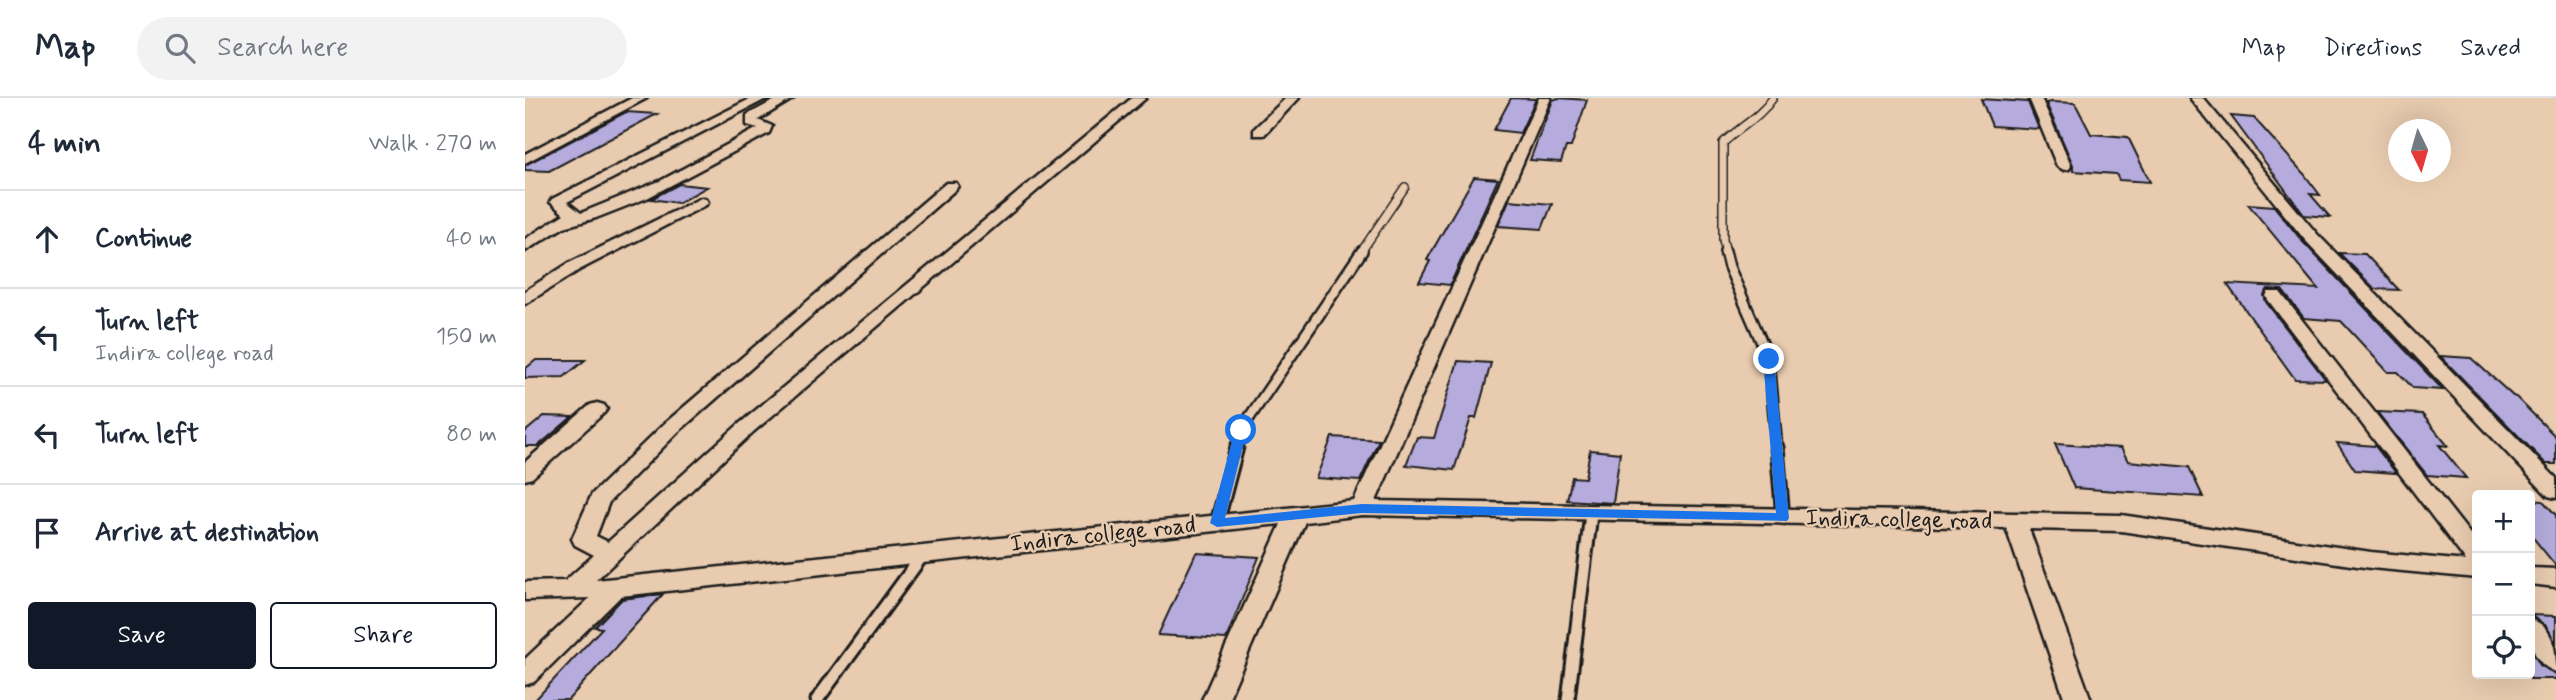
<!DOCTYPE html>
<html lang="en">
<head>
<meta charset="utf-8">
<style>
  body { margin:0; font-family:Mynerve,sans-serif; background:#f2f2f3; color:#1f2937 }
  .controls { position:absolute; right:21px; bottom:21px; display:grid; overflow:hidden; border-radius:7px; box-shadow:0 7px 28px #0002 }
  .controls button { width:63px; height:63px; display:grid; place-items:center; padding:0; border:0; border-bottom:2px solid #e0e1e3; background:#fff; color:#1f2937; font:35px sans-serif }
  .compass { position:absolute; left:1863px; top:21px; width:63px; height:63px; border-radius:50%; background:#fff; box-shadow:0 7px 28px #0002; rotate:175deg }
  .stop { position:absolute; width:21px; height:21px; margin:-16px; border:5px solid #1a73e8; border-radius:50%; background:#fff }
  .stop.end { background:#1a73e8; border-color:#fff; box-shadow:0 2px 7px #0008 }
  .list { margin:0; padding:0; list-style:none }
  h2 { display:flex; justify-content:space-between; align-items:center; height:91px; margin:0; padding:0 28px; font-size:30px }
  h2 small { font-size:23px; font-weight:400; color:#747a83 }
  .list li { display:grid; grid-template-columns:46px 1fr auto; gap:21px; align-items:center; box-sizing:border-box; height:98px; padding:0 28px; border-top:2px solid #e0e1e3 }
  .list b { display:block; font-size:26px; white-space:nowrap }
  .list p { margin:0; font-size:23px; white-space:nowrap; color:#747a83 }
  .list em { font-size:23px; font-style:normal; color:#747a83 }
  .actions { display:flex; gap:14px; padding:21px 28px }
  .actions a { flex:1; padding:16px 0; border:2px solid #111827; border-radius:7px; text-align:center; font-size:24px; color:#111827 }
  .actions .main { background:#111827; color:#fff }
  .icon { flex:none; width:38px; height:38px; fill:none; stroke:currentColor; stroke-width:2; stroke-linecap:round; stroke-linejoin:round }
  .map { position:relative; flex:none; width:2031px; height:602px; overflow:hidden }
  header { display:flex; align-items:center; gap:42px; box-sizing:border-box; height:98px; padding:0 35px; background:#fff; border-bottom:2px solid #e0e1e3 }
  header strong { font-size:33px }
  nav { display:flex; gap:38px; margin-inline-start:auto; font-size:24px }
  .search { width:490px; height:63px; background:#f2f2f3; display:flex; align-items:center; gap:18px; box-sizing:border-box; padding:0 24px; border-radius:38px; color:#747a83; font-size:26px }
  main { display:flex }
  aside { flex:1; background:#fff }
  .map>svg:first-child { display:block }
</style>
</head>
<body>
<header>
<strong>Map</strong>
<div class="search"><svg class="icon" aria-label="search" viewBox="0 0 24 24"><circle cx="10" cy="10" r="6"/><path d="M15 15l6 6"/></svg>Search here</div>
<nav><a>Map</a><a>Directions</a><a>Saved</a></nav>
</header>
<main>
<aside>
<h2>4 min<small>Walk · 270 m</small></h2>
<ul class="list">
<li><svg class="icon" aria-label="ahead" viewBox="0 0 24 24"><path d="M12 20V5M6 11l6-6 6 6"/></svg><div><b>Continue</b></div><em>40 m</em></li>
<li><svg class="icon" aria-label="left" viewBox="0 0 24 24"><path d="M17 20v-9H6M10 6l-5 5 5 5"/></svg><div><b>Turn left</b><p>Indira college road</p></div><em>150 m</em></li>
<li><svg class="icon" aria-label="left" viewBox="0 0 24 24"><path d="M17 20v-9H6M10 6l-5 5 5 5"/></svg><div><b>Turn left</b></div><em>80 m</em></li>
<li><svg class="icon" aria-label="arrive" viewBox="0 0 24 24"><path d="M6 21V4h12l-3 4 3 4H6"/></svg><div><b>Arrive at destination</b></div></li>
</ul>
<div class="actions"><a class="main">Save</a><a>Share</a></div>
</aside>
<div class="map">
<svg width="2031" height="602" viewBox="0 0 2031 602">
  <rect width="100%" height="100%" fill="#e9ccb0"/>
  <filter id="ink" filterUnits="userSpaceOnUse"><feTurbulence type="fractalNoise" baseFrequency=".0143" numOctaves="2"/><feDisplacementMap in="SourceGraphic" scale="14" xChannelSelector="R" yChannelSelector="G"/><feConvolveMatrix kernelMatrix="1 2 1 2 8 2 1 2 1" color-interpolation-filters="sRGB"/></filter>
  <g filter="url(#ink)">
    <g fill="#b5acdd" stroke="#1c1c1c" stroke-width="2">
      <path d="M986,0L1011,1L995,35L969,32Z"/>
      <path d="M1033,0L1062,2L1046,49H1041L1036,64L1005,62L1028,2Z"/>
      <path d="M1456,1L1503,4L1514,31L1467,28Z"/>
      <path d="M1526,4L1550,5L1566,36L1603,39L1625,84L1594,82L1591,76L1548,73V67L1521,5Z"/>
      <path d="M101,14L132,16L24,73L0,72V67Z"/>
      <path d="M1706,18L1729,20L1779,76L1795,97L1785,96L1805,119L1779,117Z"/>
      <path d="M949,79L973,81L925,187L894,184L905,163L902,162Z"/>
      <path d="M154,86L182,89L153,105L126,101Z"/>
      <path d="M984,102L1027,106L1017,131L973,128Z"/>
      <path d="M1723,106L1749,108L1778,144L1918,292L1888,290L1873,274H1863L1816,223L1779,220L1757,192L1743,191L1739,197L1741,204L1801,282L1770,281L1702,186L1793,191Z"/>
      <path d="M1814,155L1840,156L1874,192L1850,191Z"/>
      <path d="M1915,258L1946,260L1988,298L1991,299L2031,339V366H2021Z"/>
      <path d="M11,262H60L39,279L0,280V271Z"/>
      <path d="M933,263L966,265L951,320H946L929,372L881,367L892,339L909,340Z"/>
      <path d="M1852,314L1897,316L1923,348L1914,347L1941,380L1902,377Z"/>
      <path d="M19,318L47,319L13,348H0V334Z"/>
      <path d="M807,339L854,342L835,383L791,380Z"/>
      <path d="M1812,345L1850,348L1871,375L1830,372Z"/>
      <path d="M1530,346L1596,350L1603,363L1664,369L1678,399L1549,390Z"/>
      <path d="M1065,352L1095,355L1088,405L1042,402L1047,379L1060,380Z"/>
      <path d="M2005,402L2018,403L2031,417V468L2005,436Z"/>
      <path d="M671,455L734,459L701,541L633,537Z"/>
      <path d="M138,496L43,602H10L77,530L70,529L97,501Z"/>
      <path d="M2005,517L2031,518V546L2021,528Z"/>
      <path d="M2005,548L2015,567L2031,576V581H2005Z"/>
    </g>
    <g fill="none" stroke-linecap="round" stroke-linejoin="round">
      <g stroke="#1c1c1c" stroke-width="10">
        <g id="lane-far2">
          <path d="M836,154L880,89"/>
          <path d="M1201,154L1198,142V45C1215,29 1235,19 1248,0"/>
        </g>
      </g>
      <g stroke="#1c1c1c" stroke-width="14">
        <g id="lane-far1">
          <path d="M1200,153L1204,169L1244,261L1252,351"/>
          <path d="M711,351L716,332L837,153"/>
        </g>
      </g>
      <g stroke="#1c1c1c" stroke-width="17">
        <g id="lane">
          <path d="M1252,349L1258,420"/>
          <path d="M692,425L712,349"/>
          <path d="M292,602L397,458"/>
          <path d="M1043,602L1066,416"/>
        </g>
      </g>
      <g stroke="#1c1c1c" stroke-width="5">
        <g id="street">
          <path d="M107,0H122L0,65V56Z"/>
          <path d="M227,0H243L42,104L56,115L137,82L233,30L222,27V17L254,0H269L233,22L247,28L244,35L122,100L71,120L39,129L0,153V141L39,116L25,104L27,101Z"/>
          <path d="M607,0H621L228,334L71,482L829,403L1014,0H1026L851,403L1596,417L1846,454L1941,463L1743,202L1741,198L1743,194H1755L1952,445V480L1846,470L1596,433L1504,431L1566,602H1540L1481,430L837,417L780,424L703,602H677L756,426L96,498L9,584L0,587V561L65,500L0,502V484L40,483L69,457L50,447L47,441L67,396L139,326L421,85H431L433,88L431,91L153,334L84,404L71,438L83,444L214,326Z"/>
          <path d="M761,0H774L739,37H729V31Z"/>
          <path d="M1504,0H1516L1546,68L1544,71L1539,72L1532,68Z"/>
          <path d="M1665,0H1678L1792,136L2031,380V400L2023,398L1780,142Z"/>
          <path d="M176,100L181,101L183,104L181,107L56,171L0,206V193L44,165Z"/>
          <path d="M72,305L79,307L82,311L79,315L7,380L0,382V364L65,307Z"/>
          <path d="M2005,470L2031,471V489L2005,486Z"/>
          <path d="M2005,521C2029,528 2031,552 2031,574C2007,566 2004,542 2005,521Z"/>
        </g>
      </g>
      <use href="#lane-far2" stroke="#e9ccb0" stroke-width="7"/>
      <use href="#lane-far1" stroke="#e9ccb0" stroke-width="9"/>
      <use href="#lane" stroke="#e9ccb0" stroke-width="11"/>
      <use href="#street" fill="#e9ccb0" fill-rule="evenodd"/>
    </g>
  </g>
  <path fill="#1a73e8" d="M1244,258L1249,261L1264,420L1262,423L837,415L692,429L685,425L710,332L716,329L722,332L700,420L837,406L1251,415L1238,261Z"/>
  <g text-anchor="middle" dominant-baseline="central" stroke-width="5" stroke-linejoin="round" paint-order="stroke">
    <g font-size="24" fill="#1c1c1c" stroke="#e9ccb0">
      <text transform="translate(1374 422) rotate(1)">Indira college road</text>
      <text transform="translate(578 437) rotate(-6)">Indira college road</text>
    </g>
  </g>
</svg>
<div class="controls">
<button>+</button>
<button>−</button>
<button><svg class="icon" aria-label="locate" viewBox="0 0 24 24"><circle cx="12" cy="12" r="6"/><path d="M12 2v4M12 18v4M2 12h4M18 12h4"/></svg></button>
</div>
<svg class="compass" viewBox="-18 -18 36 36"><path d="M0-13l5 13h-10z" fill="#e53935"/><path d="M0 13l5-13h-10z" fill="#747a83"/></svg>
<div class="stop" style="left:716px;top:332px"></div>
<div class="stop end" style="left:1244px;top:261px"></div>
</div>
</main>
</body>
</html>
